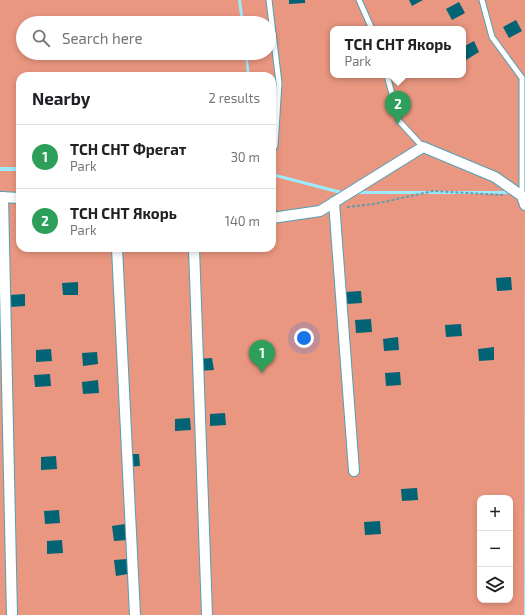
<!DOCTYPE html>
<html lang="en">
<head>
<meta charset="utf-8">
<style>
  body { margin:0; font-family:"Exo 2",sans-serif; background:#f6f6f6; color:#202124 }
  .controls { position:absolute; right:12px; bottom:12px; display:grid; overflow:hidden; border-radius:8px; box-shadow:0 2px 6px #0003 }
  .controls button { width:36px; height:36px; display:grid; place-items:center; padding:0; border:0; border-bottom:1px solid #e0e0e0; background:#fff; color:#202124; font:20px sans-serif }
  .you { position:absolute; left:304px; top:338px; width:14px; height:14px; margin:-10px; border:3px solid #fff; border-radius:50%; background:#1a73e8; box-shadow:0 0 0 6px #1a73e833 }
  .badge { display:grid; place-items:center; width:26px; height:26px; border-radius:50%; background:#0f766e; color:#fff; font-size:13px; font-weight:700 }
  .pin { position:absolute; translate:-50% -33px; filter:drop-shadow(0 1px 2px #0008) }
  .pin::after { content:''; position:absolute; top:21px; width:14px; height:12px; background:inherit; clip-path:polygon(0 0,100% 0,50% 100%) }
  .popup { position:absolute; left:330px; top:26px; width:136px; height:52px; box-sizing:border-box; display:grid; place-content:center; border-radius:8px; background:#fff; filter:drop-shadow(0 1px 3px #0005); font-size:13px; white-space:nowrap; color:#757577 }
  .popup b { font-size:15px; color:#202124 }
  .popup::after { content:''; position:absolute; left:50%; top:100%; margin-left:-8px; border:8px solid transparent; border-top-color:#fff }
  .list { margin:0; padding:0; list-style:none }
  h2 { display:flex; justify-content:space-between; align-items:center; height:52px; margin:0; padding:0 16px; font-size:17px }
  h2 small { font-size:13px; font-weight:400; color:#757577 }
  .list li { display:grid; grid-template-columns:26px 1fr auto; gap:12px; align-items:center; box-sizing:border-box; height:64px; padding:0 16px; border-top:1px solid #e0e0e0 }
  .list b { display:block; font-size:15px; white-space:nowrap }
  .list p { margin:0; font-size:13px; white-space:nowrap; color:#757577 }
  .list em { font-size:13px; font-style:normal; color:#757577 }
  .icon { flex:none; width:22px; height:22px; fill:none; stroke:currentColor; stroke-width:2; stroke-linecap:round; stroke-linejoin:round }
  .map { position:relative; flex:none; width:525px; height:615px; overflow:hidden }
  .search { position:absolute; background:#fff; box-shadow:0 2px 6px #0003; left:16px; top:16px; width:260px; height:44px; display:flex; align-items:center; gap:10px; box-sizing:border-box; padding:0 14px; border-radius:22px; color:#757577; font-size:15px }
  .panel { position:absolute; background:#fff; box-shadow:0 2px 6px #0003; left:16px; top:72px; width:260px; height:180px; border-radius:12px }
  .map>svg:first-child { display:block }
</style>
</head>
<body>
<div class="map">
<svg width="525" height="615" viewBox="0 0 525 615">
  <rect width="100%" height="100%" fill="#9ceafe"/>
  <g fill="#ea9781" fill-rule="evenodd">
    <path d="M0,0H238L241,23H23V53H245L247,76H20V167H0Z"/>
    <path d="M241,0H525V191H342L272,173V76H250L247,53H269V23H244ZM333,29H463V75H333Z"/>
    <path d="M0,171H20V248H272V176L340,194H525L524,615H0ZM480,498H510V600H480Z"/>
  </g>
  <g fill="#016374">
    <path d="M289,0H305V3L289,4Z"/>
    <path d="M409,0H423L412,6Z"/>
    <path d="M459,2L465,13L452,20L446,9Z"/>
    <path d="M516,20L522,31L509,38L503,27Z"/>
    <path d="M474,41L479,52L466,60L463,55V47Z"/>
    <path d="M47,248H63V251L47,252Z"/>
    <path d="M511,277L512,290L497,291L496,278Z"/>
    <path d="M78,282V295H63L62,283Z"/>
    <path d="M361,291L362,303L346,304L345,292Z"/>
    <path d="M25,294V306L10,307L9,295Z"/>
    <path d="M371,319L372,332L356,333L355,320Z"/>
    <path d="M461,324L462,336L446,337L445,325Z"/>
    <path d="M398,337L399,350L384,351L383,339Z"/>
    <path d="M494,347V360L479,361L478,349Z"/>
    <path d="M51,349L52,361L36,362V350Z"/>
    <path d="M97,352L98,364L83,366L82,353Z"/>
    <path d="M212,358L214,370L198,371L197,359Z"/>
    <path d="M400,372L401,385L386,386L385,373Z"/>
    <path d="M50,374L51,386L35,387L34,375Z"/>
    <path d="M98,380L99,393L83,394L82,382Z"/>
    <path d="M225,413L226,425L210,426V414Z"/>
    <path d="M190,418L191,430L175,431V419Z"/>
    <path d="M123,454H139L140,466L124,467Z"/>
    <path d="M56,456L57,469L41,470V457Z"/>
    <path d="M417,488L418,500L402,501L401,489Z"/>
    <path d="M59,510L60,523L45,524L44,511Z"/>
    <path d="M380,521L381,534L365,535L364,522Z"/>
    <path d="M125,524L127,540L114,541L112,526Z"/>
    <path d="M62,540L63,553L47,554V541Z"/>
    <path d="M127,559L128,574L116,576L114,560Z"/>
  </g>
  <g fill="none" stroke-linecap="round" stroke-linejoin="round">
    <g stroke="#53a0b3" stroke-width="7">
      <g id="service">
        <path d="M269,0L279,83L275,145L272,153"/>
        <path d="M359,0L372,29"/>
        <path d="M482,0L492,37L522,78V196"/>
        <path d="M387,75L399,121L423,147"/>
      </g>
    </g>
    <g stroke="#53a0b3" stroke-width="12">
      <g id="minor">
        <path d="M0,197L20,198"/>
        <path d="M3,197L12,615"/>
        <path d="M334,202L354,471"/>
        <path d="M272,218L320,211L423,147L495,177L522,196L525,205"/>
        <path d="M117,248L135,615"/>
        <path d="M194,248L207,615"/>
      </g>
    </g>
    <path stroke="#639cab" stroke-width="2" stroke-dasharray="3 2" stroke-linecap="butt" d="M347,207L375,204L433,191L503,195"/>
    <use href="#service" stroke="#fff" stroke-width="5"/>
    <use href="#minor" stroke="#fff" stroke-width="10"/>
  </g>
</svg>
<div class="controls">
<button>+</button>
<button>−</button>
<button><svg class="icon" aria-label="layers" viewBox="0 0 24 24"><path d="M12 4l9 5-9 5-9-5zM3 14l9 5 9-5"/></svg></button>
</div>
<div class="you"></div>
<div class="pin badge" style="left:262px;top:373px;background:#2e9e5b">1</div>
<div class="pin badge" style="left:398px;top:124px;background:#2e9e5b">2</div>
<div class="popup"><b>ТСН СНТ Якорь</b>Park</div>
<div class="search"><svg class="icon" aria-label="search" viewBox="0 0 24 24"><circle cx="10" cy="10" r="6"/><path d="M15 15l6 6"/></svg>Search here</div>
<section class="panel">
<h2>Nearby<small>2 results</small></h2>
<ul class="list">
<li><span class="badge" style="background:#2e9e5b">1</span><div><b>ТСН СНТ Фрегат</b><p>Park</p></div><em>30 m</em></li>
<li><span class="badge" style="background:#2e9e5b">2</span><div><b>ТСН СНТ Якорь</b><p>Park</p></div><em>140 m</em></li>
</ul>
</section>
</div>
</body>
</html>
